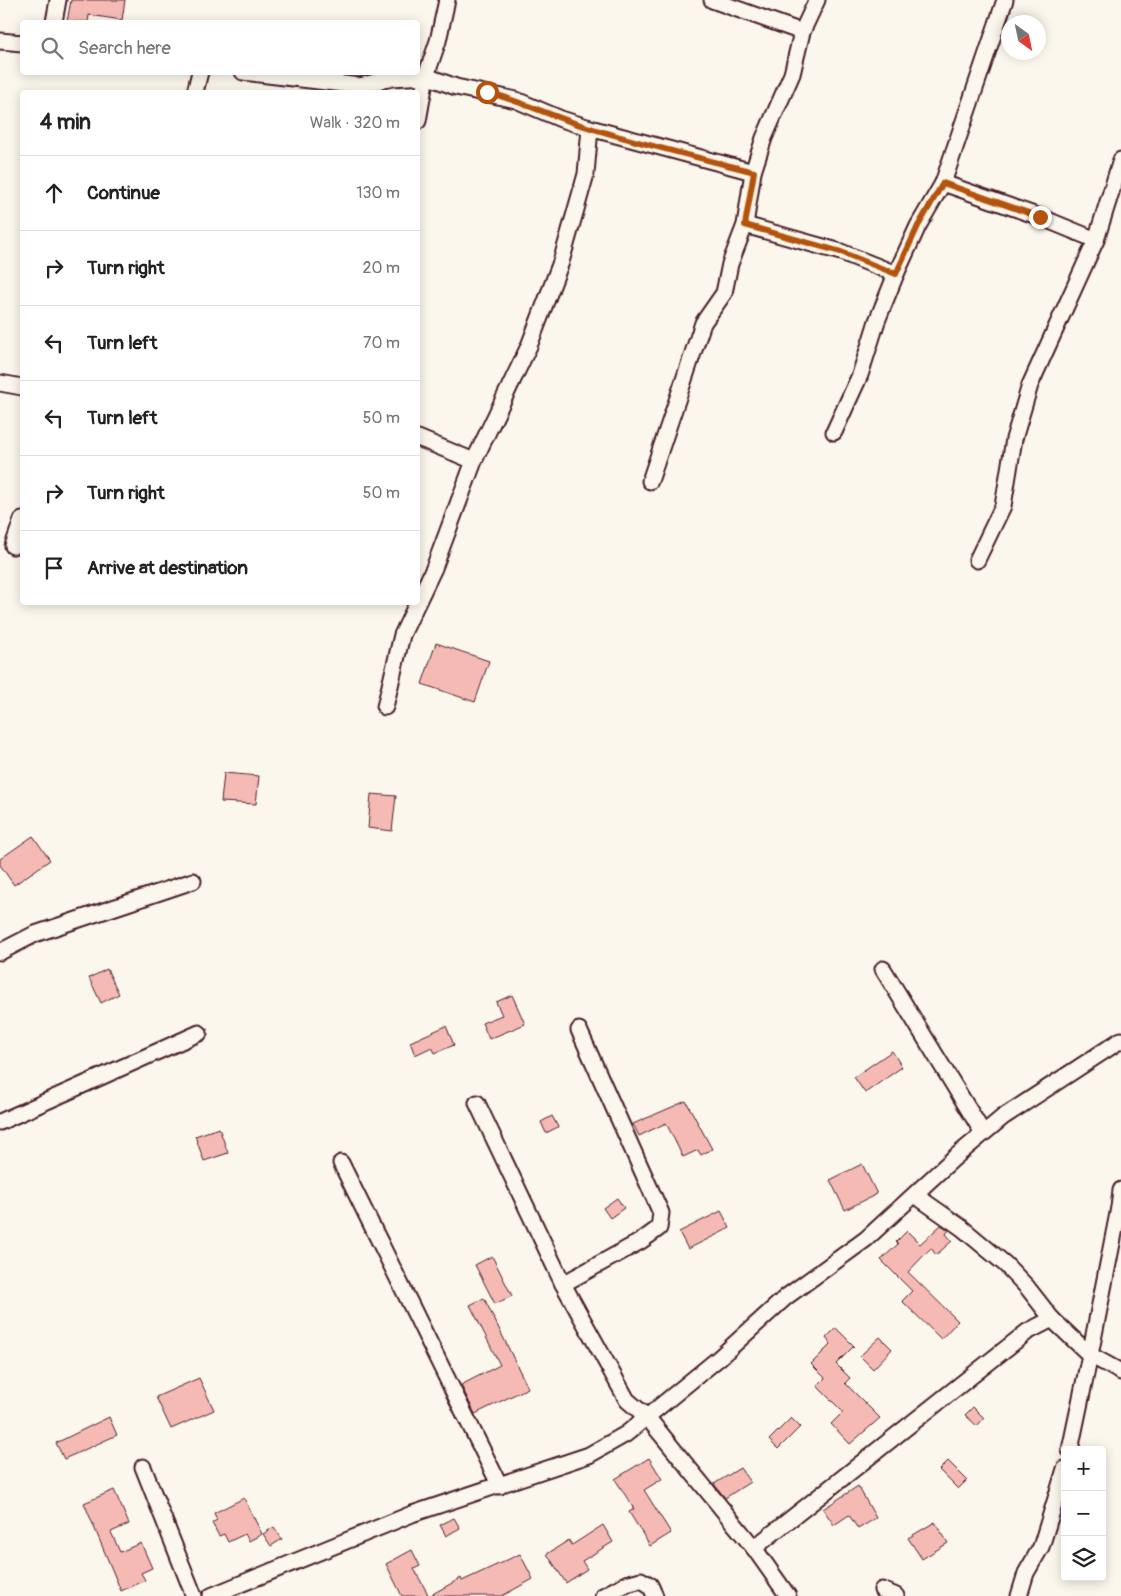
<!DOCTYPE html>
<html lang="en">
<head>
<meta charset="utf-8">
<style>
  body { margin:0; font-family:Pangolin,sans-serif; background:#f2f2f2; color:#222 }
  .controls { position:absolute; right:15px; bottom:15px; display:grid; overflow:hidden; border-radius:5px; box-shadow:0 2px 12px #0003 }
  .controls button { width:45px; height:45px; display:grid; place-items:center; padding:0; border:0; border-bottom:1px solid #e0e0e0; background:#fff; color:#222; font:25px sans-serif }
  .compass { position:absolute; left:1001px; top:15px; width:45px; height:45px; border-radius:50%; background:#fff; box-shadow:0 2px 12px #0003; rotate:147deg }
  .stop { position:absolute; width:15px; height:15px; margin:-11px; border:4px solid #b45309; border-radius:50%; background:#fff }
  .stop.end { background:#b45309; border-color:#fff; box-shadow:0 1px 5px #0008 }
  .list { margin:0; padding:0; list-style:none }
  h2 { display:flex; justify-content:space-between; align-items:center; height:65px; margin:0; padding:0 20px; font-size:21px }
  h2 small { font-size:16px; font-weight:400; color:#767676 }
  .list li { display:grid; grid-template-columns:32px 1fr auto; gap:15px; align-items:center; box-sizing:border-box; height:75px; padding:0 20px; border-top:1px solid #e0e0e0 }
  .list b { display:block; font-size:19px; white-space:nowrap }
  .list em { font-size:16px; font-style:normal; color:#767676 }
  .icon { flex:none; width:28px; height:28px; fill:none; stroke:currentColor; stroke-width:2; stroke-linecap:round; stroke-linejoin:round }
  .map { position:relative; flex:none; width:1121px; height:1596px; overflow:hidden }
  .search { position:absolute; background:#fff; box-shadow:0 2px 12px #0003; left:20px; top:20px; width:400px; height:55px; display:flex; align-items:center; gap:12px; box-sizing:border-box; padding:0 18px; border-radius:5px; color:#767676; font-size:19px }
  .panel { position:absolute; background:#fff; box-shadow:0 2px 12px #0003; left:20px; top:90px; width:400px; height:515px; border-radius:5px }
  .map>svg:first-child { display:block }
</style>
</head>
<body>
<div class="map">
<svg width="1121" height="1596" viewBox="0 0 1121 1596">
  <rect width="100%" height="100%" fill="#fbf7ec"/>
  <filter id="ink" filterUnits="userSpaceOnUse"><feTurbulence type="fractalNoise" baseFrequency=".02" numOctaves="2"/><feDisplacementMap in="SourceGraphic" scale="10" xChannelSelector="R" yChannelSelector="G"/><feConvolveMatrix kernelMatrix="1 2 1 2 8 2 1 2 1" color-interpolation-filters="sRGB"/></filter>
  <g filter="url(#ink)">
    <g fill="#f6bab5" stroke="#4a1f2b">
      <path d="M71,0H125L122,20L89,15L88,22H67Z"/>
      <path d="M436,643L489,661L475,702L422,684Z"/>
      <path d="M224,773L259,776L256,804L221,802Z"/>
      <path d="M371,794L396,796L392,831L368,828Z"/>
      <path d="M33,836L50,860L14,885L0,865V859Z"/>
      <path d="M107,969L119,994L101,1003L89,978Z"/>
      <path d="M512,995L525,1024L489,1039L482,1023L502,1015L496,1002Z"/>
      <path d="M446,1026L454,1045L435,1053L432,1047L415,1055L410,1042Z"/>
      <path d="M892,1051L902,1067L865,1093L854,1077Z"/>
      <path d="M686,1101L712,1149L701,1155L698,1150L683,1157L666,1123L639,1136L633,1124Z"/>
      <path d="M552,1116L558,1127L546,1133L541,1122Z"/>
      <path d="M219,1128L228,1153L204,1161L195,1136Z"/>
      <path d="M862,1164L877,1194L845,1210L830,1180Z"/>
      <path d="M617,1198L624,1208L610,1218L603,1208Z"/>
      <path d="M721,1211L730,1228L688,1249L679,1232Z"/>
      <path d="M941,1225L949,1230L946,1234L952,1241L936,1255L931,1248L908,1272L958,1321L941,1339L902,1301L912,1291L881,1260L898,1244L896,1242L907,1231L920,1244Z"/>
      <path d="M492,1256L512,1296L495,1304L475,1265Z"/>
      <path d="M484,1298L528,1388L475,1414L461,1385L500,1365L470,1305Z"/>
      <path d="M836,1328L854,1346L836,1364L850,1378L845,1383L880,1418L850,1444L831,1424L843,1412L817,1386L825,1378L811,1364L831,1344L826,1338Z"/>
      <path d="M880,1337L892,1349L873,1369L860,1356Z"/>
      <path d="M199,1378L214,1410L171,1429L156,1397Z"/>
      <path d="M973,1407L984,1418L977,1426L965,1415Z"/>
      <path d="M109,1417L117,1435L64,1459L56,1443Z"/>
      <path d="M791,1418L800,1427L778,1449L769,1440Z"/>
      <path d="M649,1458L662,1479L644,1490L671,1533L650,1546L629,1512L634,1509L615,1479Z"/>
      <path d="M948,1461L967,1480L958,1489L939,1470Z"/>
      <path d="M740,1468L750,1482L725,1498L714,1484Z"/>
      <path d="M858,1486L876,1518L858,1529L849,1515L834,1525L823,1509Z"/>
      <path d="M114,1490L129,1524L111,1532L120,1552L141,1543L152,1568L141,1573L145,1580L121,1591L84,1503Z"/>
      <path d="M244,1498L262,1534L249,1541L245,1534L228,1542L224,1534L219,1536L212,1523L217,1520L214,1513Z"/>
      <path d="M454,1518L460,1528L446,1536L440,1525Z"/>
      <path d="M935,1522L948,1543L922,1559L908,1538Z"/>
      <path d="M603,1525L613,1542L582,1561L587,1569L566,1583L547,1554L569,1540L572,1545Z"/>
      <path d="M274,1527L282,1539L271,1546L263,1534Z"/>
      <path d="M412,1550L420,1566L414,1569L429,1596L461,1578L462,1581L520,1554L533,1579L502,1596H402L386,1564Z"/>
    </g>
    <g fill="none" stroke-linecap="round" stroke-linejoin="round">
      <g stroke="#4a1f2b" stroke-width="19">
        <g id="street">
          <path d="M712,0L802,32L817,0"/>
          <path d="M54,22L58,0"/>
          <path d="M0,41L22,43"/>
          <path d="M243,72L360,86L391,78L426,76L456,87L516,100L561,119L590,128L753,172"/>
          <path d="M195,92L200,72"/>
          <path d="M418,121L426,76L438,41L447,0"/>
          <path d="M943,183L1005,0"/>
          <path d="M745,225L841,252L896,274"/>
          <path d="M0,383L22,387"/>
          <path d="M834,432L860,375L877,321L896,274L918,226L943,183L1040,217L1096,240"/>
          <path d="M418,438L474,461"/>
          <path d="M650,481L703,323L724,293L730,264L745,225L753,172L764,138L792,74L802,32"/>
          <path d="M13,546L22,520"/>
          <path d="M977,560L1003,506L1014,439L1030,385L1096,240L1121,160"/>
          <path d="M385,707L402,635L434,568L474,461L529,346L561,262L586,174L590,128"/>
          <path d="M0,952L35,934L193,881"/>
          <path d="M883,969L983,1133"/>
          <path d="M477,1103L563,1284L627,1400L647,1417L754,1548L788,1596"/>
          <path d="M0,1122L199,1033"/>
          <path d="M341,1163L500,1486"/>
          <path d="M1121,1190L1119,1208L1121,1210"/>
          <path d="M915,1195L962,1228L1005,1264L1027,1287L1052,1319L1090,1355L1070,1450"/>
          <path d="M1119,1208L1090,1355L1121,1372"/>
          <path d="M563,1284L641,1241L659,1228L661,1213L579,1030"/>
          <path d="M143,1467L194,1596"/>
          <path d="M754,1548L1027,1332L1052,1319"/>
          <path d="M882,1590L896,1596"/>
          <path d="M211,1596L412,1514L589,1455L626,1434L719,1358L786,1297L866,1239L954,1158L1003,1117L1121,1040"/>
          <path d="M603,1596L626,1584L641,1580L650,1585L655,1596"/>
          <path d="M1019,1596L1026,1573L1041,1547L1065,1469"/>
        </g>
      </g>
      <use href="#street" stroke="#fbf7ec" stroke-width="15"/>
    </g>
  </g>
  <g fill="none" stroke-linecap="round" stroke-linejoin="round" filter="url(#ink)">
    <path stroke="#b45309" stroke-width="6" d="M487,92C520,101 551,116 584,126C640,144 697,157 754,172L745,225L841,252L896,274L918,226L943,183L1040,217"/>
  </g>
</svg>
<div class="controls">
<button>+</button>
<button>−</button>
<button><svg class="icon" aria-label="layers" viewBox="0 0 24 24"><path d="M12 4l9 5-9 5-9-5zM3 14l9 5 9-5"/></svg></button>
</div>
<svg class="compass" viewBox="-18 -18 36 36"><path d="M0-13l5 13h-10z" fill="#e53935"/><path d="M0 13l5-13h-10z" fill="#767676"/></svg>
<div class="stop" style="left:487px;top:92px"></div>
<div class="stop end" style="left:1040px;top:217px"></div>
<div class="search"><svg class="icon" aria-label="search" viewBox="0 0 24 24"><circle cx="10" cy="10" r="6"/><path d="M15 15l6 6"/></svg>Search here</div>
<section class="panel">
<h2>4 min<small>Walk · 320 m</small></h2>
<ul class="list">
<li><svg class="icon" aria-label="ahead" viewBox="0 0 24 24"><path d="M12 20V5M6 11l6-6 6 6"/></svg><div><b>Continue</b></div><em>130 m</em></li>
<li><svg class="icon" aria-label="right" viewBox="0 0 24 24"><path d="M7 20v-9h11M14 6l5 5-5 5"/></svg><div><b>Turn right</b></div><em>20 m</em></li>
<li><svg class="icon" aria-label="left" viewBox="0 0 24 24"><path d="M17 20v-9H6M10 6l-5 5 5 5"/></svg><div><b>Turn left</b></div><em>70 m</em></li>
<li><svg class="icon" aria-label="left" viewBox="0 0 24 24"><path d="M17 20v-9H6M10 6l-5 5 5 5"/></svg><div><b>Turn left</b></div><em>50 m</em></li>
<li><svg class="icon" aria-label="right" viewBox="0 0 24 24"><path d="M7 20v-9h11M14 6l5 5-5 5"/></svg><div><b>Turn right</b></div><em>50 m</em></li>
<li><svg class="icon" aria-label="arrive" viewBox="0 0 24 24"><path d="M6 21V4h12l-3 4 3 4H6"/></svg><div><b>Arrive at destination</b></div></li>
</ul>
</section>
</div>
</body>
</html>
